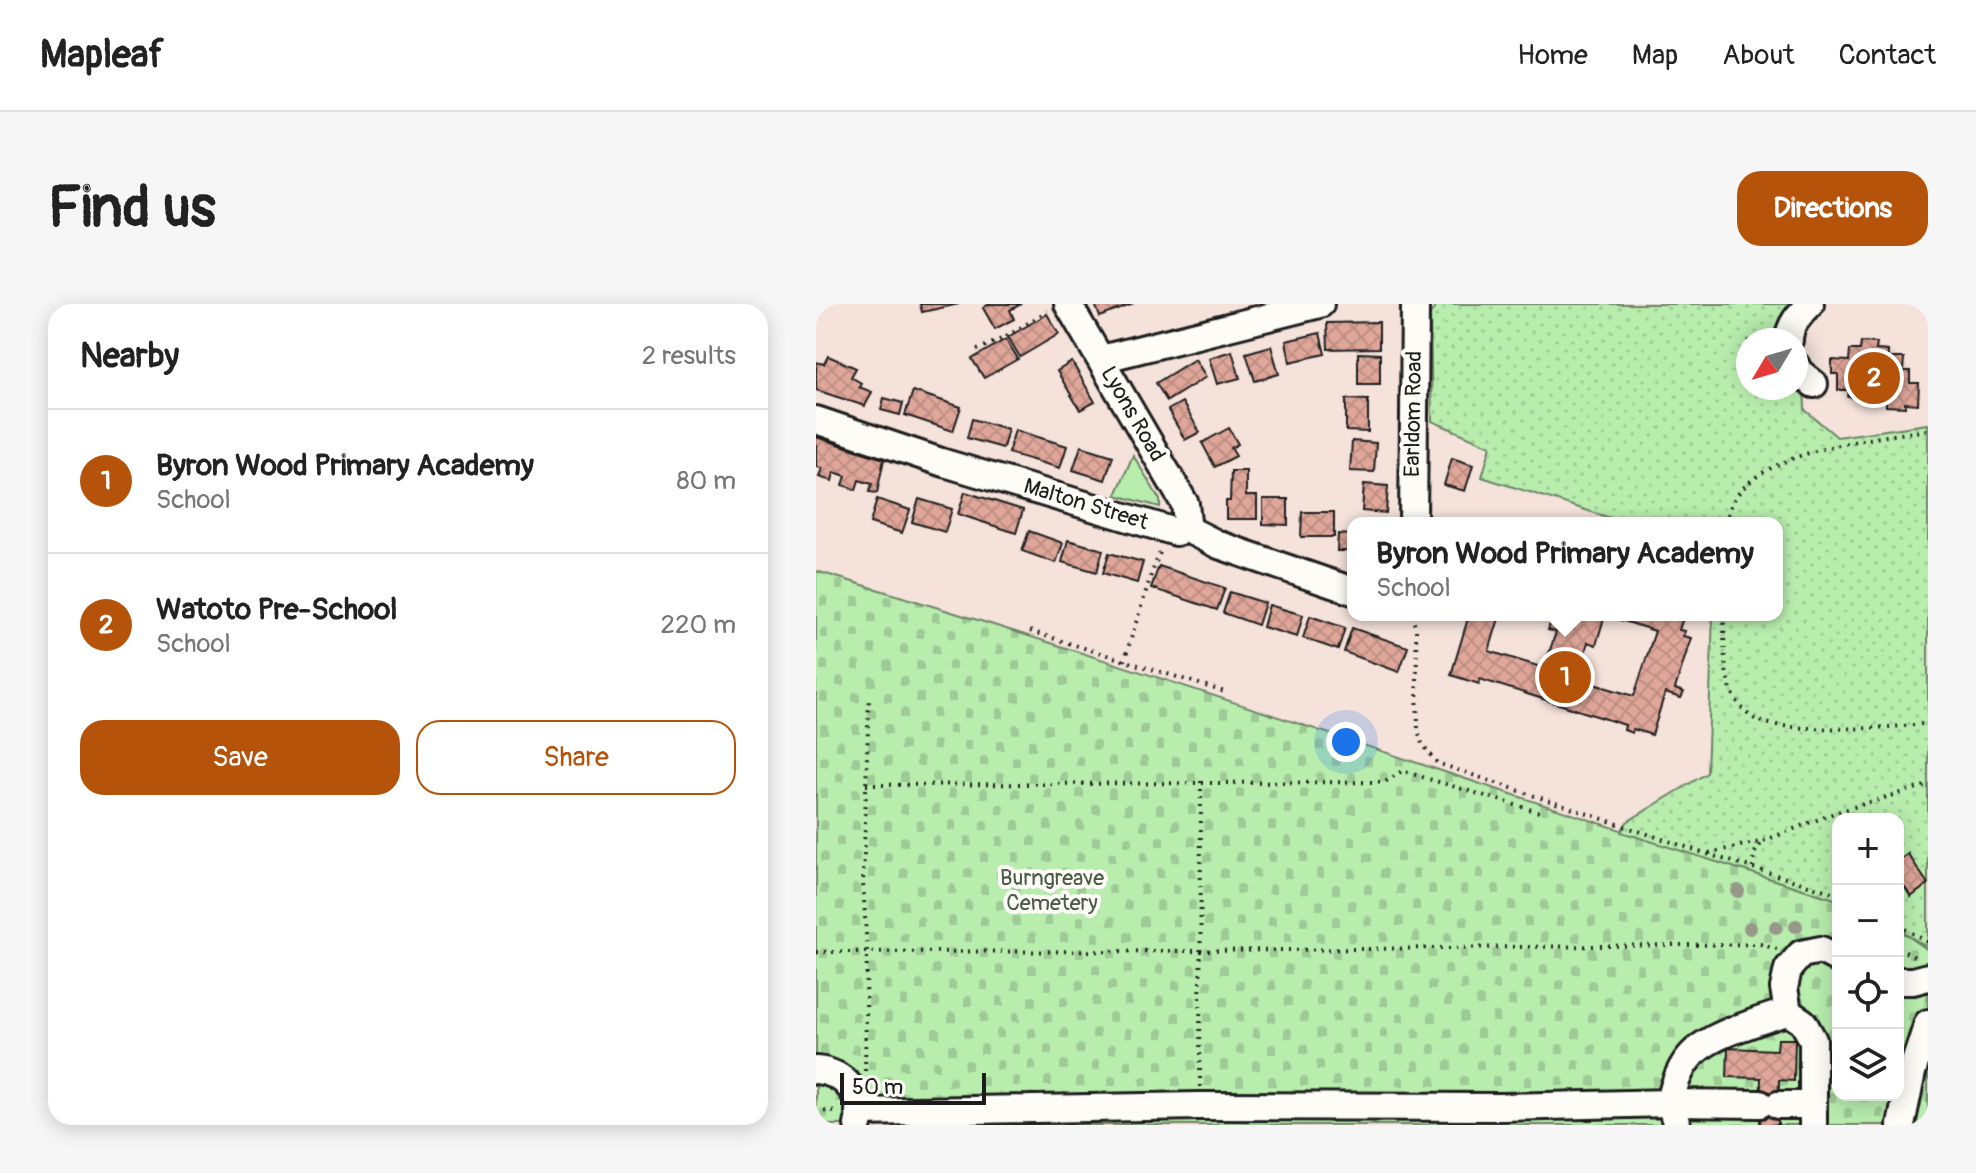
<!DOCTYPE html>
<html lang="en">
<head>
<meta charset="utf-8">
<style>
  body { margin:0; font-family:Pangolin,sans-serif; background:#f6f6f6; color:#222 }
  .controls { position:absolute; right:24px; bottom:24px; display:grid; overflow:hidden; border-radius:16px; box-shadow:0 4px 20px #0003 }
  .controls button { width:72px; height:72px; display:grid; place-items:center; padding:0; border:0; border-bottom:2px solid #e0e0e0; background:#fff; color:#222; font:40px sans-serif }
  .compass { position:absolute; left:920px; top:24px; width:72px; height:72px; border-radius:50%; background:#fff; box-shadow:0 4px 20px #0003; rotate:232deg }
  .scale { position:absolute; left:24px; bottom:20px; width:146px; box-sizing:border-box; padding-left:8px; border:4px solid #1c1c1c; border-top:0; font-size:22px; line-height:28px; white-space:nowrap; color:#1c1c1c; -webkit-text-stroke:6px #fdfcf7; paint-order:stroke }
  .you { position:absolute; left:530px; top:438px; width:28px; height:28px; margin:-20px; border:6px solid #fff; border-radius:50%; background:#1a73e8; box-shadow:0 0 0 12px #1a73e833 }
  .badge { display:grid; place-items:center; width:52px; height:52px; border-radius:50%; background:#b45309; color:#fff; font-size:26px; font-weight:700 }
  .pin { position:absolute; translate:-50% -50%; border:4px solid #fff; box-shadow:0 2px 8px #0006 }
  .popup { position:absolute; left:531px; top:213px; width:436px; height:104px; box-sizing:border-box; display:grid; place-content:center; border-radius:16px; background:#fff; filter:drop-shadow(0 2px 6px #0005); font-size:26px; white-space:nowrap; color:#767676 }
  .popup b { font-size:30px; color:#222 }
  .popup::after { content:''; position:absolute; left:50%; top:100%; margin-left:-16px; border:16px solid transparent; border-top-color:#fff }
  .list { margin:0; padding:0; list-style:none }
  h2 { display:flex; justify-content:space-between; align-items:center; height:104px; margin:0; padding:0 32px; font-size:34px }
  h2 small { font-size:26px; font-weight:400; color:#767676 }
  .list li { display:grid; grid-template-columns:52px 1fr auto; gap:24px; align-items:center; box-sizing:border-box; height:144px; padding:0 32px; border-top:2px solid #e0e0e0 }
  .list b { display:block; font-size:30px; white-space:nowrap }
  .list p { margin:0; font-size:26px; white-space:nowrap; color:#767676 }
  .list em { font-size:26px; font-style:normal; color:#767676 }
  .actions { display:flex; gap:16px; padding:24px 32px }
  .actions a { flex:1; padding:18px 0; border:2px solid #b45309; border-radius:24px; text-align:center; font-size:28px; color:#b45309 }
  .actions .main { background:#b45309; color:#fff }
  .icon { flex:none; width:44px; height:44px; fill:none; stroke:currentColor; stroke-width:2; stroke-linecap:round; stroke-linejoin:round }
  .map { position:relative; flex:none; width:1112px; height:821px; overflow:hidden; border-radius:24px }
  header { display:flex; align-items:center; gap:48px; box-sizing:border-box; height:112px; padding:0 40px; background:#fff; border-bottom:2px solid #e0e0e0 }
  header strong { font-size:38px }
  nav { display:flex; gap:44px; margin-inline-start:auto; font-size:28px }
  .intro { display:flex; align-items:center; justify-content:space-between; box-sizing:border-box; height:192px; padding:0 48px }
  h1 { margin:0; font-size:56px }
  .button { padding:20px 36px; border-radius:24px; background:#b45309; color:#fff; font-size:28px; font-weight:700 }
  main { display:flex; gap:48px; padding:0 48px }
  aside { flex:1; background:#fff; border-radius:24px; box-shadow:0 4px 20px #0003 }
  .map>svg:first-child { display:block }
</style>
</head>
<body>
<header>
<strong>Mapleaf</strong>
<nav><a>Home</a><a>Map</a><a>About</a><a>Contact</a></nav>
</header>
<div class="intro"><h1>Find us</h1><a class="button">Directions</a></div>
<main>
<aside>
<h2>Nearby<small>2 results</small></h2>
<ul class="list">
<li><span class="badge">1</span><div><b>Byron Wood Primary Academy</b><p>School</p></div><em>80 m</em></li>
<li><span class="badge">2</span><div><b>Watoto Pre-School</b><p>School</p></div><em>220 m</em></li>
</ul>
<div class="actions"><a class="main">Save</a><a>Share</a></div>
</aside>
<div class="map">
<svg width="1112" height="821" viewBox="0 0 1112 821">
  <defs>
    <pattern id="cemetery-stones" width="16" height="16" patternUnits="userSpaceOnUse" patternTransform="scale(2)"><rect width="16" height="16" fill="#b8edae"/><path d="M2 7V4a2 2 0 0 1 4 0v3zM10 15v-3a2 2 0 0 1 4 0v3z" fill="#9ecb95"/></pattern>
    <pattern id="park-dots" width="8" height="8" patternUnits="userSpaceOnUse" patternTransform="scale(2)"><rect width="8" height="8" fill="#b8edae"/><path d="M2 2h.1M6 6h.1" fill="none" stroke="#9ecb95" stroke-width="1.8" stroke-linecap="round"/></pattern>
    <pattern id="building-cross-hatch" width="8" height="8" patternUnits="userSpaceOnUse" patternTransform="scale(2)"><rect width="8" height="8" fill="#dfa699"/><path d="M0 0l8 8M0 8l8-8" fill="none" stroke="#bf8e83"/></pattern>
  </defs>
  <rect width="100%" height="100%" fill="#f4e2db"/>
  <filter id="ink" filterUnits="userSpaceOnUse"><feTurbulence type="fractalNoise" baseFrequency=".0125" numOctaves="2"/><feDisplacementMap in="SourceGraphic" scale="16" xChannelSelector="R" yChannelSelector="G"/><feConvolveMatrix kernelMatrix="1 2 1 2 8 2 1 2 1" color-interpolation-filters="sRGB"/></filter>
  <g filter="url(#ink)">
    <path fill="#b8edae" stroke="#6a8465" stroke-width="2" d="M317,151L344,196V203L300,191Z"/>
    <path fill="url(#cemetery-stones)" stroke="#6a8465" stroke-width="2" d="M0,267C343,368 681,489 1022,596V791H1082V625L1112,646V821H0Z"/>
    <path fill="url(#park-dots)" stroke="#6a8465" stroke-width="2" d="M622,0H988L966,36H932V84H980V73L988,79L989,106L1021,133L1112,120V640L1109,642L1082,625V515H1022V596L805,528L811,518L891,469L897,311H961V219H810L666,173L675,142L616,117L614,10Z"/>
    <g fill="url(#building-cross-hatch)" stroke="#1c1c1c" stroke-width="2">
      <path d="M104,0H143L106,8Z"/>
      <path d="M173,0H205L194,6L198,15L179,25L167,4Z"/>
      <path d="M279,0H317L284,13Z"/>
      <path d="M231,10L243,30L204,53L192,33Z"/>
      <path d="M563,18V44L512,45L511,19Z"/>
      <path d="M504,29L509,50L474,58L470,37Z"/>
      <path d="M190,35L202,55L168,74L156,55Z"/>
      <path d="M1045,38L1061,39L1060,46L1072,47V54H1088L1087,67H1094V79H1103L1102,100L1089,99V103L1070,102V94L1032,93L1033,86H1022V70H1016V56L1033,57L1034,46H1044Z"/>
      <path d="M455,42L463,70L439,77L430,49Z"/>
      <path d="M416,47L424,74L401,80L393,54Z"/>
      <path d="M542,49L564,50V80H542Z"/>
      <path d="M12,52L40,64L35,73L45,79L43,83L56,88L49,102L0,86V58L8,60Z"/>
      <path d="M379,55L390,73L351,97L340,79Z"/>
      <path d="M256,58L279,98L264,106L241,67Z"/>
      <path d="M97,87L145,103L137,127L89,111Z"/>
      <path d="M68,94L87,99L84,111L65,106Z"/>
      <path d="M530,95L552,96V128L530,127Z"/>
      <path d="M366,98L384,128L369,136L352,106Z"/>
      <path d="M156,115L192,125L187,144L151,134Z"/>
      <path d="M413,124L422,140L415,144L420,152L399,163L386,139Z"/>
      <path d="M199,126L251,142L244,164L192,149Z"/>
      <path d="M0,133L68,155L61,189L53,188L56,180L43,176L40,186L27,181L30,172L18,168L16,177L3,173L6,164L0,163Z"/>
      <path d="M536,137L560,139L558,168L534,167Z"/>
      <path d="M265,142L297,152L289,176L257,166Z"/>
      <path d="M636,154L657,161L649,187L628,181Z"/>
      <path d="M415,167H430V192H441V215H410V197H414Z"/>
      <path d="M548,180L572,182L570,209L546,207Z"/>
      <path d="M149,188L207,206L200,229L142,210Z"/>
      <path d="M61,195L94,206L86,229L54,219Z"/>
      <path d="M103,195L136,205L129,228L96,218Z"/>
      <path d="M447,195H472V221L447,220Z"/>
      <path d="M486,208H518V233H485Z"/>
      <path d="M213,227L247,239L240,259L206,247Z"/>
      <path d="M522,230L537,231V247H521Z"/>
      <path d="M252,236L287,246L281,268L246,258Z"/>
      <path d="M293,249L327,258L321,279L287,269Z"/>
      <path d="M343,262L409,284L401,306L335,284Z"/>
      <path d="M414,288L449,299L442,321L407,309Z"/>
      <path d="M453,301L487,311L481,333L447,323Z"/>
      <path d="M653,311H684L673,347L728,364L740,328L732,326L737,311H789L780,341L772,338L761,375L818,392L839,327L789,311H868L863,326L869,327L867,332L875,334L859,385L868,388L865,394L849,389L836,431L817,425L816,429L808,426L809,421L664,375L663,380L635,371Z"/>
      <path d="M494,312L529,324L522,346L487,334Z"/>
      <path d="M536,324L592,343L583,368L528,348Z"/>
      <path d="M1092,550L1112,580L1095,593L1082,573V557Z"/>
      <path d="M962,735H979L978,777L963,776L962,821H944L945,774L911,773L912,744L961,746Z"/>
    </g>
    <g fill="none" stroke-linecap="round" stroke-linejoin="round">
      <g stroke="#1c1c1c" stroke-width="32">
        <g id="minor">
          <path d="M252,0L369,200L371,218L369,224"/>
          <path d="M973,36C973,21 984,10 994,0"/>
          <path d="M285,55L504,0"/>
          <path d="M980,62L983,68L998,80"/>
          <path d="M0,116L125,158L360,228L369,224L403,241L537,287"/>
          <path d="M597,219L599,0"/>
          <path d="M1082,677H1097L1112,673"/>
          <path d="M972,708L968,684L972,665L985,650L1005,646L1022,655"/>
          <path d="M0,766C28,768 50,792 42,821"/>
          <path d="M944,800L854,799C863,754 881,739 923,724C940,718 955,712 972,708L987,718L997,736V821"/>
          <path d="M962,801H996"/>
          <path d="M43,808L384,802L686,803L854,799L861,821"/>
          <path d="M1085,821L1096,768L1112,719"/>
        </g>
      </g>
      <g stroke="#1c1c1c" stroke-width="4" stroke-dasharray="2 6" stroke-linecap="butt">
        <path d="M161,46L190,33L231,7"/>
        <path d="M911,219C915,148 1059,134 1112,126"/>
        <path d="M595,311L600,324L602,426L606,440L621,459L891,550L1022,590"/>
        <path d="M908,311C909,340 905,375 923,400C928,407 934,413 941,416C968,429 1081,425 1112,419"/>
        <path d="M897,312L908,311"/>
        <path d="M214,327L412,389"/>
        <path d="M308,357L336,268L345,246"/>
        <path d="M50,481L569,478L586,467L723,508"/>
        <path d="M893,549L947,537L1021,508L1112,481"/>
        <path d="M937,564V551L947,537"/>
        <path d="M1082,621L1112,638"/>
        <path d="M1082,644L1099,653"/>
        <path d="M0,648L386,647L944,640L961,645"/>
        <path d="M49,767L51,647L47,579L53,392"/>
        <path d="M384,783L385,477"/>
        <path d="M0,807L22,808"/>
      </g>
      <use href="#minor" stroke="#fdfcf7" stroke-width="26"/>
    </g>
    <g fill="#97988a">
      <circle cx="922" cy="587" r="7"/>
      <circle cx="980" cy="622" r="7"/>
      <circle cx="960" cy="623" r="7"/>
      <circle cx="934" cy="624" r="7"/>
    </g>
  </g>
  <g text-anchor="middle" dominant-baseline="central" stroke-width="8" stroke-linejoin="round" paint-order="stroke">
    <g font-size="22" fill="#1c1c1c" stroke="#fdfcf7">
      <text transform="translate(317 110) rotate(60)">Lyons Road</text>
      <text transform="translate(597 110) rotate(-89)">Earldom Road</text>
      <text transform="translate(270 200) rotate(17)">Malton Street</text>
    </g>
    <g font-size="22" fill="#4b5b48" stroke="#fdfcf7">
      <text x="236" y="574">Burngreave<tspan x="236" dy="25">Cemetery</tspan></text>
    </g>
  </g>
</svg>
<div class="controls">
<button>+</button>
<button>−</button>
<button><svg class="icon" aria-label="locate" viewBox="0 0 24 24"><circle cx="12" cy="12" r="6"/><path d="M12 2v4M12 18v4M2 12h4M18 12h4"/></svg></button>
<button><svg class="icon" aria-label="layers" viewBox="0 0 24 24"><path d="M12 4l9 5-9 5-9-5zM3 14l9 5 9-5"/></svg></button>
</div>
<svg class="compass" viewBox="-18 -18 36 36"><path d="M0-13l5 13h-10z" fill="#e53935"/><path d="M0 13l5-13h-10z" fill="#767676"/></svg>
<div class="scale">50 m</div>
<div class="you"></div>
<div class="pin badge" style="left:749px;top:373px">1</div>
<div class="popup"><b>Byron Wood Primary Academy</b>School</div>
<div class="pin badge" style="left:1058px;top:74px">2</div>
</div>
</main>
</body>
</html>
